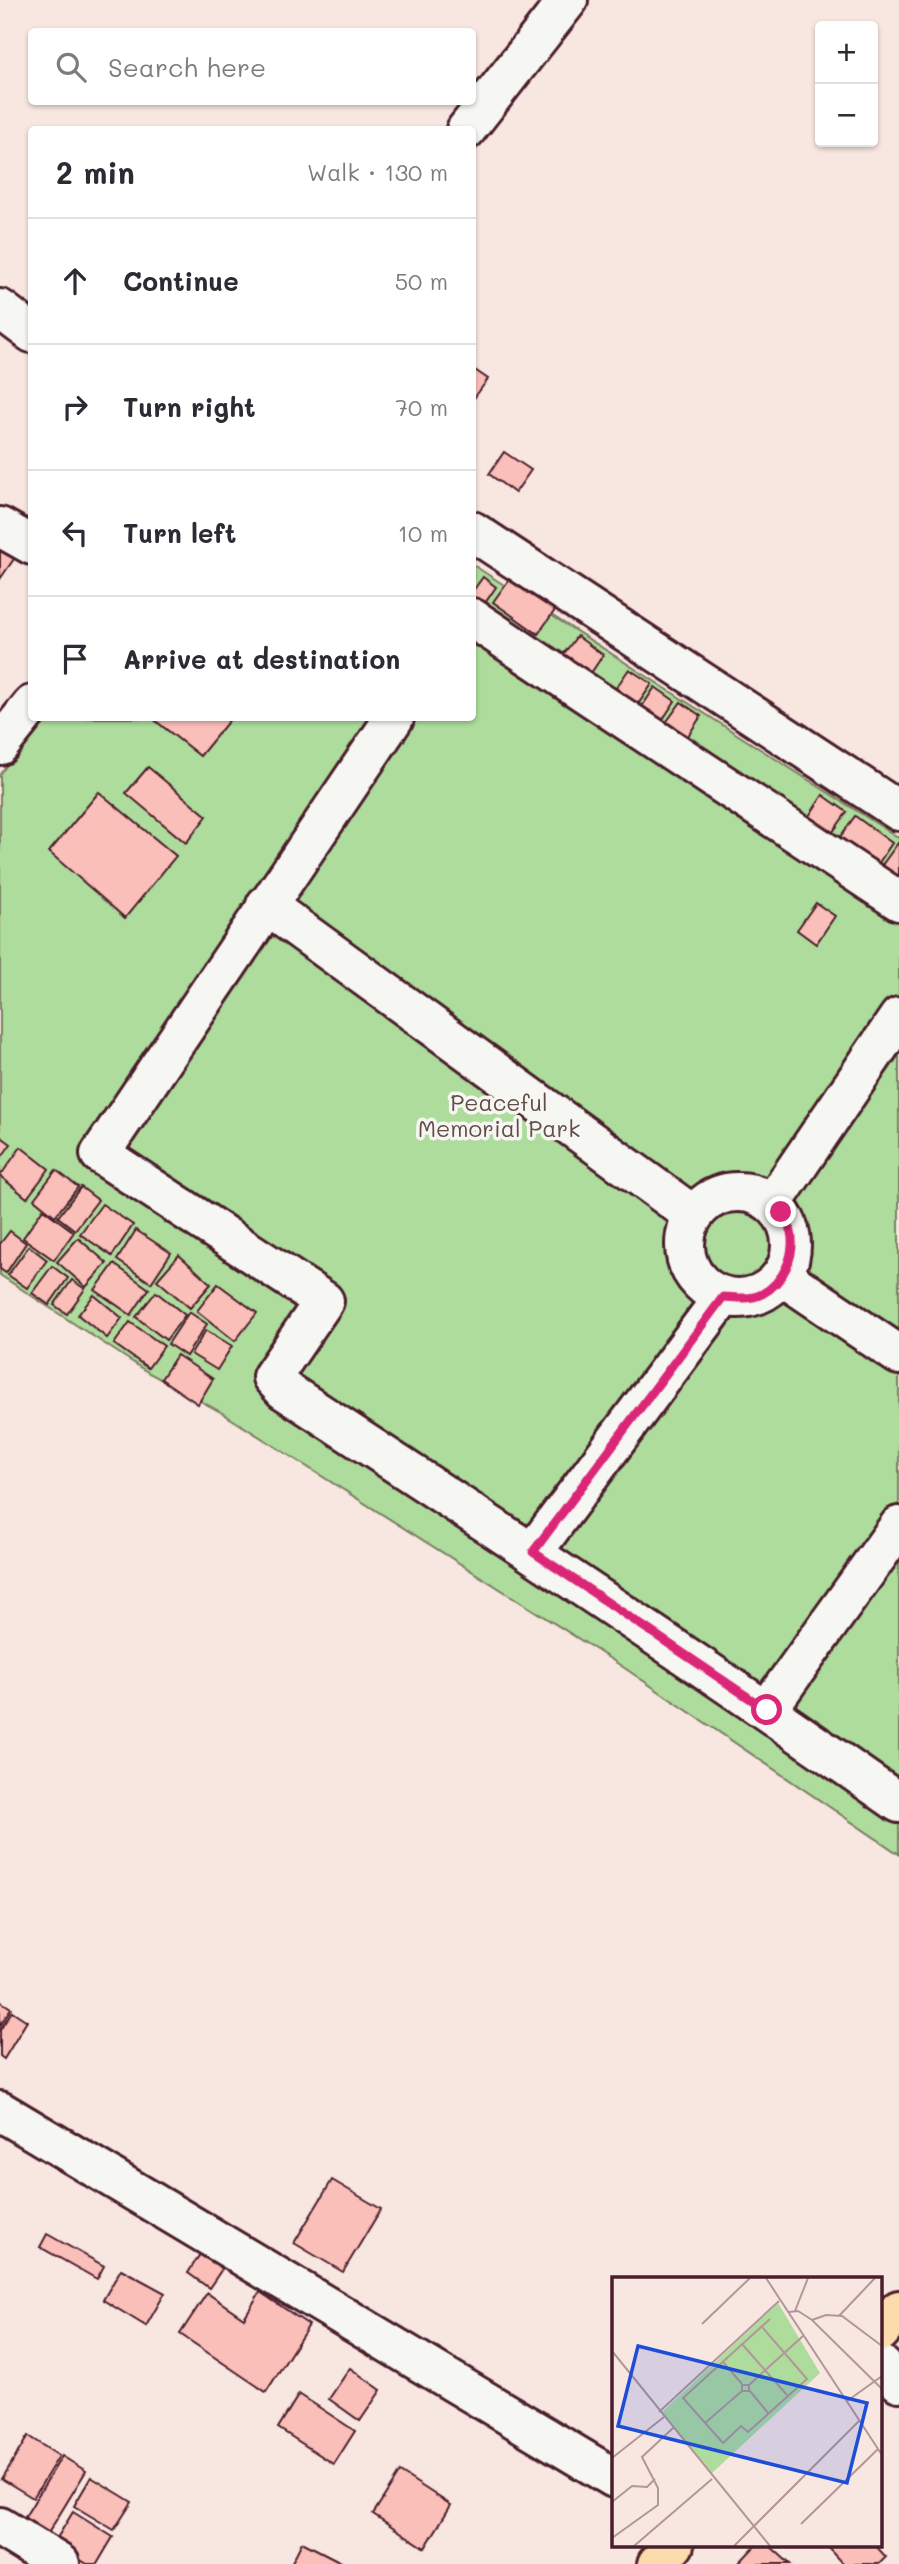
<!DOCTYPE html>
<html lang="en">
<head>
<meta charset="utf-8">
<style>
  body { margin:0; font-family:Mali,sans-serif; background:#f2f2f3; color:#2b2b33 }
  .controls { position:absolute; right:21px; top:21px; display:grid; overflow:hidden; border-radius:7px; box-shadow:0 2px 5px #0004 }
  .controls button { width:63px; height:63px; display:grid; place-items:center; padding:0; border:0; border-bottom:2px solid #e1e1e2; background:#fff; color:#2b2b33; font:35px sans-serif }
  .stop { position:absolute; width:21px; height:21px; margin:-16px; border:5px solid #db2777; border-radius:50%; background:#fff }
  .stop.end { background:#db2777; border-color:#fff; box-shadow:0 2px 7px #0008 }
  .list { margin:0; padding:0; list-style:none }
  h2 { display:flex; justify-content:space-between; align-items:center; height:91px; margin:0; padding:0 28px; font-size:30px }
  h2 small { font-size:23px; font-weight:400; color:#7c7c81 }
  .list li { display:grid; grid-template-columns:46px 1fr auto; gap:21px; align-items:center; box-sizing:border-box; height:126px; padding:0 28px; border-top:2px solid #e1e1e2 }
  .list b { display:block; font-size:26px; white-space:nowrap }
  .list em { font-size:23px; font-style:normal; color:#7c7c81 }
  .icon { flex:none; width:38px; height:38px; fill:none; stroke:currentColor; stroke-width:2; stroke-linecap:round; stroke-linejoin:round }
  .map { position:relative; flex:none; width:899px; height:2564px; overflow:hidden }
  .search { position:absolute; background:#fff; box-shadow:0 2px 5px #0004; left:28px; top:28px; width:448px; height:77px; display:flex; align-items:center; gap:18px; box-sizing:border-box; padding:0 24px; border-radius:7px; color:#7c7c81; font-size:26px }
  .panel { position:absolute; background:#fff; box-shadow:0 2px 5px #0004; left:28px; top:126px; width:448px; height:595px; border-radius:7px }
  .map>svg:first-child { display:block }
</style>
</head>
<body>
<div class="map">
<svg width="899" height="2564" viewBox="0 0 899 2564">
  <rect width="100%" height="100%" fill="#f8e6e1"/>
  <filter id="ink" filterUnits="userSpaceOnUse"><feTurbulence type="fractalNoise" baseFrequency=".0143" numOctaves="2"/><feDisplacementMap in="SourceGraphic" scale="14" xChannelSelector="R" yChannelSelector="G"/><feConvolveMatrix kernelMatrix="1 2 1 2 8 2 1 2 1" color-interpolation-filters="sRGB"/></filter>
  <g filter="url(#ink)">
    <path fill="#addc9c" stroke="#7c7e64" stroke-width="2" d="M473,565L899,838V1854L620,1665L219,1411L149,1373L0,1275V774L43,718H472Z"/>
    <g fill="#fbbfb9" stroke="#4a1f2b" stroke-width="2">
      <path d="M472,368L488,379L472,401Z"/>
      <path d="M504,452L531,470L515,493L489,474Z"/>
      <path d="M0,544L16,556L0,579Z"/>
      <path d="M513,574L558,606L538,634L493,602Z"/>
      <path d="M483,577L496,587L483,606L472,598V592Z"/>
      <path d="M577,636L603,655L587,679L560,659Z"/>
      <path d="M629,669L652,684L636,707L614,691Z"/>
      <path d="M655,687L675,701L661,722L641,708Z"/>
      <path d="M681,702L701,716L686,739L665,724Z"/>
      <path d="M152,718H231L200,756Z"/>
      <path d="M148,767L207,816L186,843L126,793Z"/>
      <path d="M99,792L176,856L125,918L49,852Z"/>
      <path d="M823,795L847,812L830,836L807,819Z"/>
      <path d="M855,816L892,843L876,867L838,840Z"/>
      <path d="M898,843H899V878L882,865Z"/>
      <path d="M816,903L835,916L816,944L797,930Z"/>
      <path d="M0,1136L11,1144L0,1159Z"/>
      <path d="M21,1147L49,1169L27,1198L0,1176Z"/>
      <path d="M56,1170L78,1187L55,1216L34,1199Z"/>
      <path d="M81,1187L98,1200L75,1230L58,1217Z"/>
      <path d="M102,1204L133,1225L112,1256L80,1234Z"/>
      <path d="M43,1209L74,1232L54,1260L23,1238Z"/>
      <path d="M136,1230L171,1253L151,1283L117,1260Z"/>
      <path d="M10,1231L26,1243L6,1273L0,1269V1244Z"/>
      <path d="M78,1238L107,1263L86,1287L57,1262Z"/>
      <path d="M29,1246L47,1260L27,1288L8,1275Z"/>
      <path d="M179,1255L211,1284L190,1308L157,1280Z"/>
      <path d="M114,1264L149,1289L131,1315L95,1290Z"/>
      <path d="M52,1266L68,1278L49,1305L32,1293Z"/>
      <path d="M72,1280L85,1289L67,1314L54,1305Z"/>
      <path d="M218,1284L257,1313L235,1341L197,1311Z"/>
      <path d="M156,1292L185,1315L166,1340L136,1317Z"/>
      <path d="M94,1295L122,1318L107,1338L78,1315Z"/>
      <path d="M189,1312L207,1324L186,1356L168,1344Z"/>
      <path d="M130,1322L164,1346L148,1368L114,1344Z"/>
      <path d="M206,1330L232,1346L217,1370L191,1354Z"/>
      <path d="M177,1355L213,1379L198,1404L161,1379Z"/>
      <path d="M0,2001L11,2008L0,2026Z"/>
      <path d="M12,2011L27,2021L4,2059L0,2056V2030Z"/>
      <path d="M332,2180L381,2209L343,2272L294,2243Z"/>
      <path d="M47,2234L104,2266L97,2279L40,2247Z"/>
      <path d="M202,2251L224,2266L209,2288L188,2273Z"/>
      <path d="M121,2269L165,2293L146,2326L103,2300Z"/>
      <path d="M260,2292L309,2325L266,2392L180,2334L207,2293L244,2318Z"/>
      <path d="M350,2368L381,2390L360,2421L329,2399Z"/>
      <path d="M299,2394L355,2431L334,2464L278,2428Z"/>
      <path d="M28,2436L59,2456L33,2498L2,2479Z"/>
      <path d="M62,2456L86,2471L47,2535L23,2520Z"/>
      <path d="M400,2472L451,2505L425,2548L373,2514Z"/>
      <path d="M91,2477L132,2502L114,2530L74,2506Z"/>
      <path d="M73,2512L113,2537L97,2564H87L54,2543Z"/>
      <path d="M302,2542L345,2564H291Z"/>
      <path d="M756,2545H769L790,2564H738Z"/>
      <path d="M826,2545H875L886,2557L879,2564H844Z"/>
    </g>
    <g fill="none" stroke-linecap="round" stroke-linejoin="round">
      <g stroke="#4a1f2b" stroke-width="44">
        <g id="minor">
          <path d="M466,130L568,0"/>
          <path d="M0,309L32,333"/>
          <path d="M0,527L32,545"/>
          <path d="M472,531L899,811"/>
          <path d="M472,618L899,901"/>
          <path d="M394,718L100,1154L324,1301L272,1377L284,1390C491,1525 697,1661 899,1803"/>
          <path d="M0,745L32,705"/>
          <path d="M266,905L693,1215"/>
          <circle cx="738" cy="1245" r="53"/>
          <path d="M772,1204L899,1017"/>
          <path d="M782,1276L899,1355"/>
          <path d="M533,1552L723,1297"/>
          <path d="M767,1710L899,1526"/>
          <path d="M0,2111L614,2478"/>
          <path d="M880,2364L899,2382"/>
          <path d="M0,2527L60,2564"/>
        </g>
      </g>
      <g stroke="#4a1f2b" stroke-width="44">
        <g id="major">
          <path d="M880,2332L899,2310"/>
          <path d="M657,2564L674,2545"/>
        </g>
      </g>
      <use href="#minor" stroke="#f6f6f2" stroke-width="38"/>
      <use href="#major" stroke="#fcdcac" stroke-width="38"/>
    </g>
  </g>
  <g fill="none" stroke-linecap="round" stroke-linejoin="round" filter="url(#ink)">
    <path stroke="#db2777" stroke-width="9" d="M767,1710L533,1552L723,1297C736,1298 750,1300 762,1294C783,1283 796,1255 791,1232C789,1225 784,1218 781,1212"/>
  </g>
  <g text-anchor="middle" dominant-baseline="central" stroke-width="7" stroke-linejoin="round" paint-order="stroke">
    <g font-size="23" fill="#634e47" stroke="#f6f6f2">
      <text x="499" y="1102">Peaceful<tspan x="499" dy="26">Memorial Park</tspan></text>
    </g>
  </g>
  <g transform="translate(612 2277)">
    <rect width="270" height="270" fill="#f8e6e1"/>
    <path d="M166,26L208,96L100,196L50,135Z" fill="#addc9c"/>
    <path fill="none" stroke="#b29698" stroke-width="2" d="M154,1L270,178M183,34L196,1M177,35L186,34L200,43L270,112M227,39L263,1M200,43L214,38L230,39L270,69M90,47L138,1M150,50L195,102L136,155L129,149L111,166L71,121L158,42M130,67L175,118M0,74L158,269M111,85L130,107M137,108L191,59M138,114L156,136M235,124L270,99M47,135L167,24M93,146L130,114H137V108H130V114M0,181L52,140M0,225L20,209L35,210L43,202M189,247L266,172M0,261L46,228V211L30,180L61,151M22,269L100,202M122,269L247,144"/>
    <path fill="#1d4ed8" fill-opacity="0.15" stroke="#1d4ed8" stroke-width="3.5" d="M26,69L255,126L235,206L6,149Z"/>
    <rect width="270" height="270" fill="none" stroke="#4a1f2b" stroke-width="3.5"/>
  </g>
</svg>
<div class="controls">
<button>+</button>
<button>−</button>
</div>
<div class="stop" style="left:767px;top:1710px"></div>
<div class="stop end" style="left:781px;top:1212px"></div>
<div class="search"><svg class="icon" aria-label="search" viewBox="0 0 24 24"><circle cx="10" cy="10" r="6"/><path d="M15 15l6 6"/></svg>Search here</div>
<section class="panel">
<h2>2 min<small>Walk · 130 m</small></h2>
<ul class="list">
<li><svg class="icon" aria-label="ahead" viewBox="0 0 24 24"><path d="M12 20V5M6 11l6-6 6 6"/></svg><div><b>Continue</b></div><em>50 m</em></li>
<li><svg class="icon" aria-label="right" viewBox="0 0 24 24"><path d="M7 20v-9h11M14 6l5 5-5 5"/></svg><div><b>Turn right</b></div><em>70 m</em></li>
<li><svg class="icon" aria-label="left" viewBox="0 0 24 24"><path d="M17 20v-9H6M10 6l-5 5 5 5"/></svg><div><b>Turn left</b></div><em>10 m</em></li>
<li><svg class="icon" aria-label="arrive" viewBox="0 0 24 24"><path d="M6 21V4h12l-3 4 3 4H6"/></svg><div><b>Arrive at destination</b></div></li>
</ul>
</section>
</div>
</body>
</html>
